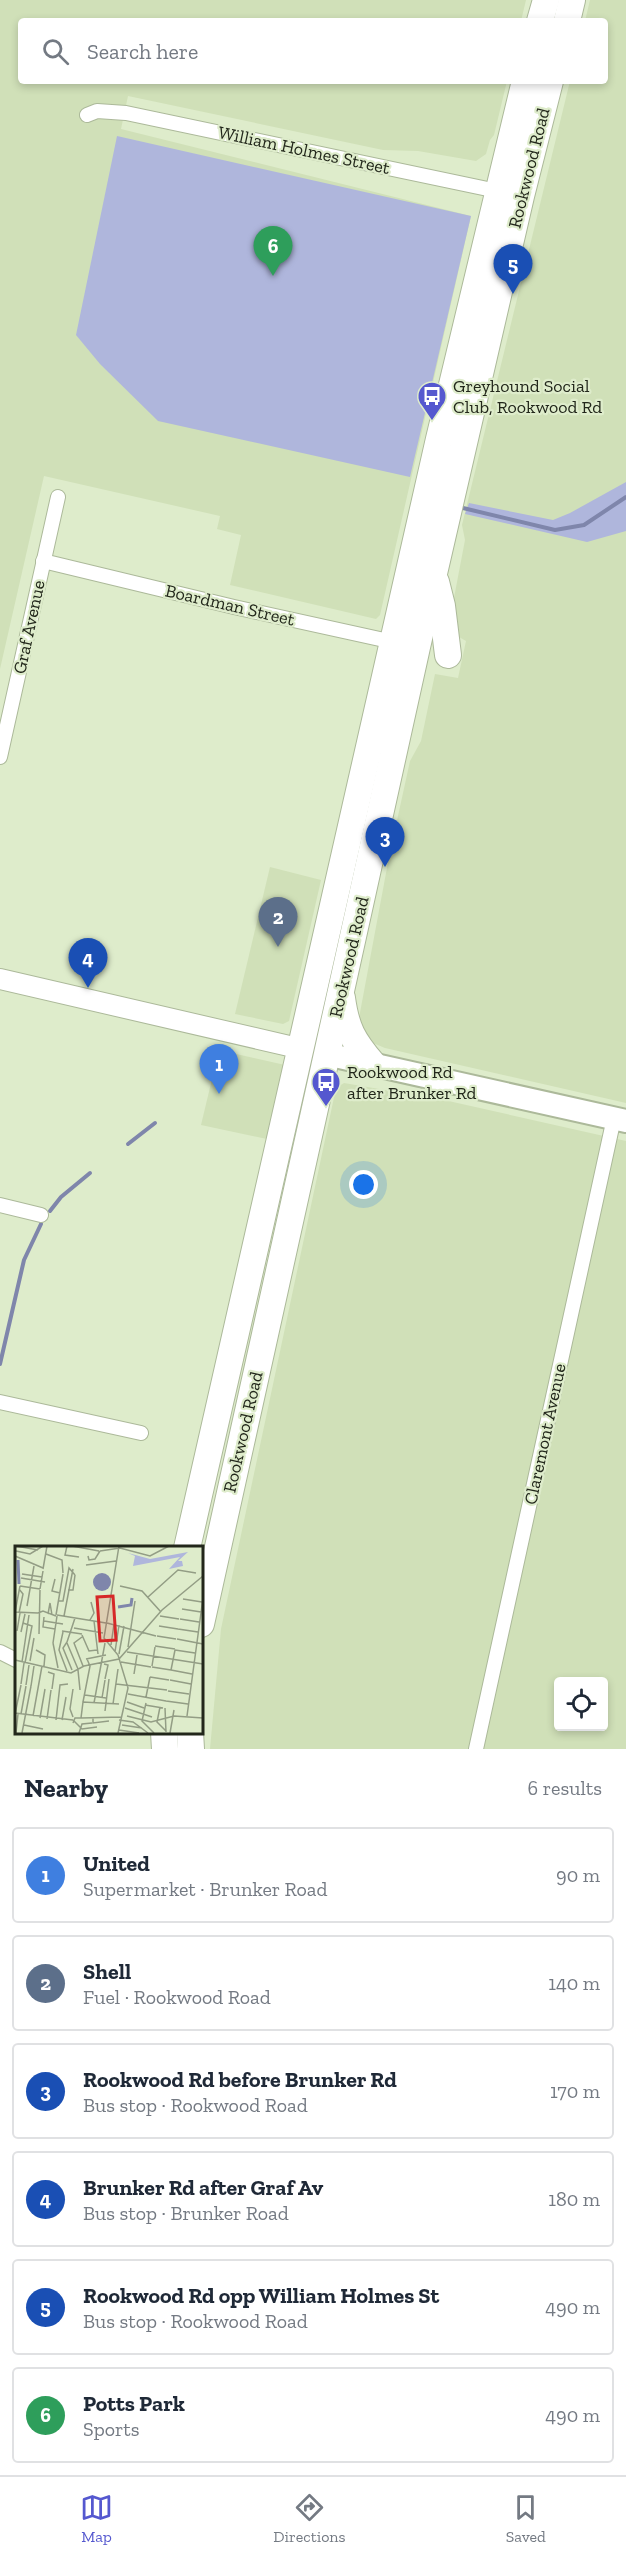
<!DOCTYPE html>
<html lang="en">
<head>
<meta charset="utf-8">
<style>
  body { margin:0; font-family:"Zilla Slab",serif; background:#f2f2f3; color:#1f2937 }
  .controls { position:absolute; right:18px; bottom:18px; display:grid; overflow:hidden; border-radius:6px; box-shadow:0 3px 9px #0003 }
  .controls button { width:54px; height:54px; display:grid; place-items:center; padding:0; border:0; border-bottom:2px solid #e0e1e3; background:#fff; color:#1f2937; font:30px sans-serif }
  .you { position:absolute; left:364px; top:1185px; width:21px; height:21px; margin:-15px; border:4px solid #fff; border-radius:50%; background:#1a73e8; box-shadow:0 0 0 9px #1a73e833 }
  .badge { display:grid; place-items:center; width:39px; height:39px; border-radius:50%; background:#5558cf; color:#fff; font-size:20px; font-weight:700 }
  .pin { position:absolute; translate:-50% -50px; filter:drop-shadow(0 2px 3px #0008) }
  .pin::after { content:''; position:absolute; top:32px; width:21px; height:18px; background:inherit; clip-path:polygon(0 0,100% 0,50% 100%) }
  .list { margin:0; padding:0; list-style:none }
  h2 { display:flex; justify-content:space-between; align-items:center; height:78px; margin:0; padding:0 24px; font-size:26px }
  h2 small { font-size:20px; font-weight:400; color:#747a83 }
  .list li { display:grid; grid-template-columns:39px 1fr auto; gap:18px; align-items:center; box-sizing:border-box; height:96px; margin:0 12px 12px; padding:0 12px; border:2px solid #e0e1e3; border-radius:6px }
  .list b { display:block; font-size:22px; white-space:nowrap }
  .list p { margin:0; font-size:20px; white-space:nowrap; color:#747a83 }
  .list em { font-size:20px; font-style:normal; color:#747a83 }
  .icon { flex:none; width:33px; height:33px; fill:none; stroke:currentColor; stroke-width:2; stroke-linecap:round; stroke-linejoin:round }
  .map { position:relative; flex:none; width:626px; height:1749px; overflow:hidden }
  .search { position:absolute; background:#fff; box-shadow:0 3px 9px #0003; left:18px; right:18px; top:18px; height:66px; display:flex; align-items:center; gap:15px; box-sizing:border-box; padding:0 21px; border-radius:6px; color:#747a83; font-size:22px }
  .sheet { height:726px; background:#fff }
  nav { display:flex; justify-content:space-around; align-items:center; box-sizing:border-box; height:84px; border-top:2px solid #e0e1e3; background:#fff; font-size:16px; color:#747a83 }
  nav a { display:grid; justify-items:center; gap:3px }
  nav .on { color:#5558cf }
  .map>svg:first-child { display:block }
</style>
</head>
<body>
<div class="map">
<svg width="626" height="1749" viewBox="0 0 626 1749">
  <rect width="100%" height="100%" fill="#deeccb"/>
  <g fill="#d0e0b8" fill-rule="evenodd">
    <path d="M0,0H526L521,21H21V81H507L494,135L490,140L486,154L476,161L418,151L383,150L128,96L121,129L471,216L380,615L376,619L230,585L241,535L217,529L220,516L44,476L0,669Z"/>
    <path d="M590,0H626V1103L385,1048L373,1043L367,1036L359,1018L389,857L410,761L421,741L435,674L458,678L466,641L459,637L453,603L465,540L462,525L570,81H605V21H585Z"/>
    <path d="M270,867L321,880L289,1021L283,1024L235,1014Z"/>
    <path d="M219,1050L285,1065L267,1139L201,1125Z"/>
    <path d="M344,1083L444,1100L626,1141V1749H210L221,1629L336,1088ZM558,1682H604V1726H558Z"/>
  </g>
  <g fill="#afb6dc">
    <path d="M117,136L471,216L410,477L158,421L100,364L76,335Z"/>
    <path d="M626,482V531L587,542L465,514L469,503L553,520L570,513Z"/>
  </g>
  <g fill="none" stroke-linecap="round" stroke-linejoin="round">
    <g stroke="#7f86ab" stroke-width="4">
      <path d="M463,508L555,530L584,525L626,497"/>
      <path d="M211,1068L221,1051"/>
      <path d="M128,1144L155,1123"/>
      <path d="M50,1211L61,1197L90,1173"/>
      <path d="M0,1364L24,1260L41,1224"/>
    </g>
    <g stroke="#acb99a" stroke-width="16">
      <g id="street">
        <path d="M87,115L97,111L126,113L502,192"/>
        <path d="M43,561L234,607L398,643"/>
        <path d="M0,757L58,497"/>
        <path d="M0,1205L41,1215"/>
        <path d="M0,1402L141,1433"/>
        <path d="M0,1652L16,1660"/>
        <path d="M476,1749L614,1118"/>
      </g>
    </g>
    <g stroke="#acb99a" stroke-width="22">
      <path id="secondary" d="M0,979L302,1049"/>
    </g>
    <g stroke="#acb99a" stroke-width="26">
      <path id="primary" d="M326,1054L626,1121"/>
    </g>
    <g stroke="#acb99a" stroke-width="28">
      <g id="highway">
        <path d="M540,21L546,0"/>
        <path d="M567,21L572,0"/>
        <path d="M436,582L442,606L448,655"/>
        <path d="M342,998C346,1028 353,1041 373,1064"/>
        <path d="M187,1548L439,439L525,81"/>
        <path d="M201,1624L417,647L521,196L550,81"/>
        <path d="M164,1732L165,1749"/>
        <path d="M190,1732L191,1749"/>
      </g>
    </g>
    <use href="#street" stroke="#fff" stroke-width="14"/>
    <use href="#secondary" stroke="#fff" stroke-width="20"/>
    <use href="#primary" stroke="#fff" stroke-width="22"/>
    <use href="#highway" stroke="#fff" stroke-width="26"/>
  </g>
  <defs>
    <g id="bus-pin" transform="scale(1.5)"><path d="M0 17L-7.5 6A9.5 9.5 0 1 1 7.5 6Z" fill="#5558cf" stroke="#deeccb"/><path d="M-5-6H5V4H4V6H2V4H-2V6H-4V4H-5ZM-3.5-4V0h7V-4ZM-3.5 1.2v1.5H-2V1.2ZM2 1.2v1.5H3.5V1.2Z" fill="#fff"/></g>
  </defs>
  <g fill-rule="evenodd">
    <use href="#bus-pin" x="432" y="396"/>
    <use href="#bus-pin" x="326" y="1082"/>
  </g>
  <g text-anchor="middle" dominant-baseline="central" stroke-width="4.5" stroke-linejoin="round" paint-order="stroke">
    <g font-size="18" fill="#22271b" stroke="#deeccb">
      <text transform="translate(304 150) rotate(12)">William Holmes Street</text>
      <text transform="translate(529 168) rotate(-76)">Rookwood Road</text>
      <text transform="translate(230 605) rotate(13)">Boardman Street</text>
      <text transform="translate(29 627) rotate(-78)">Graf Avenue</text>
      <text transform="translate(349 957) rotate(-77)">Rookwood Road</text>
      <text transform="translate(243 1432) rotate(-77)">Rookwood Road</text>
      <text transform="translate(545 1434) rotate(-78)">Claremont Avenue</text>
    </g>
    <g font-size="18" fill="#22271b" stroke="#deeccb" text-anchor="start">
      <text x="453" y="386">Greyhound Social<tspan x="453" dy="21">Club, Rookwood Rd</tspan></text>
      <text x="347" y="1072">Rookwood Rd<tspan x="347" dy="21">after Brunker Rd</tspan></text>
    </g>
  </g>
  <g transform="translate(15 1546)">
    <rect width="188" height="188" fill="#deeccb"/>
    <path d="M173,6L163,15H167L168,20L154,23L165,11L118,20L120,10L113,7L135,13Z" fill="#afb6dc"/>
    <path d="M78 36a9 9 0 1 1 18 0a9 9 0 1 1-18 0Z" fill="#7f86ab"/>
    <path fill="none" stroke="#7f86ab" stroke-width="3" d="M3,14L4,38M103,61L116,59L117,52"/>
    <path fill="none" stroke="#939d85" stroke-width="1.5" d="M1,0L23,4M52,0L50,9L64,11M57,0L84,5M1,5L15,8L28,0M85,5L105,2L135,10L154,0M31,8L47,14L48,27M0,10L28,22M73,10L74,14L80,13L85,5M71,19L101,15M28,23L32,0M7,28L27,31M6,32L30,36M40,33L37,45L45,47M5,40L0,66L23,67M5,40L25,43M105,40L127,45L146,66M4,43L8,48L4,67M25,43L28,25M53,44H58L60,29M133,51L163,24L181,27M168,53L187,56M43,55H48L54,22L60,29M12,60L19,20M167,63L186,66M23,67L28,65L41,70M33,68L35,57L37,69M41,69L48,28M42,69L91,77M49,70L58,23M145,70L164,73M29,71L28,81L40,83M165,73L184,76M75,74L79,67L76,56M29,75L48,78M79,75L83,108M8,77L17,80L10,117M92,77L141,90M144,80L163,83M59,82L88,87M163,83L183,86M2,85L5,67M47,85L67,88M6,86L10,68M48,86L44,104L52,125M24,88L25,44M67,89L74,105L82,104M142,90L161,93M67,91L59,97L68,120M162,93L188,98M52,96L48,102L57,124M52,96L60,72M38,97L42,70M38,97L43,122M52,97L63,123M96,99L99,78M140,100L160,103M113,101L120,55M21,104L30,109L29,120M160,104L180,107M100,106L104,79M112,106L188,118M104,108L109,80M71,113L91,109M0,114L56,127L69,120L104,113L147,64L188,30M15,115L19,92M7,116L14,69M106,116L136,121M89,118L93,119L90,133M137,120L140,101M137,121L156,124M63,124L65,144M156,124L177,128M156,124L160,104M33,126L39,128L37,143M119,128L122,109M135,131L154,134M155,134L176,138M6,138L9,117M101,138L152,144M11,139L14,119M16,140L19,120M153,145L174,148M113,148L151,155M70,149L91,152M131,151L135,131M87,152L90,134M151,155L173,158M68,156L75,120L72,113M112,156L129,162M79,157L90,97M131,157L127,175L139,187M98,158L103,123M130,159L148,162M145,161L142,176L151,185M110,162L137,171M150,162L151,186M90,165L94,133M0,167L58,174M0,168L6,139M6,168L11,140M18,170L27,120M112,170L136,176L159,170L188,172M172,170L188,52M58,171L55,163L58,143M25,172L30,143M66,172L107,171M78,172V177L94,175M32,173L36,144M41,174L45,139L53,138M47,174L51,151M58,174L67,183L82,181M104,174L118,176L133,187M58,177L60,172H66L68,156L104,158M9,179L28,183M107,179L127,182M104,184L124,187M1,187L3,168M7,187L16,140M64,187L67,178L77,177M103,187L113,142L103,109L89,92L104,0M155,187L159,164"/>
    <path fill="#d62828" fill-opacity="0.15" stroke="#d62828" stroke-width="3" d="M98,50L101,94L85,95L82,51Z"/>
    <rect width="188" height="188" fill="none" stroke="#22271b" stroke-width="3"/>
  </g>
</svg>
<div class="controls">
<button><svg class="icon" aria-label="locate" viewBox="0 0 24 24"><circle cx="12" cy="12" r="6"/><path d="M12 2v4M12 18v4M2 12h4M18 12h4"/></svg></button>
</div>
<div class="you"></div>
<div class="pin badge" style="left:219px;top:1094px;background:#3f7fe0">1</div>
<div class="pin badge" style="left:278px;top:947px;background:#5c6f8a">2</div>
<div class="pin badge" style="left:385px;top:867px;background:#1a4fb4">3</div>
<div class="pin badge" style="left:88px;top:988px;background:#1a4fb4">4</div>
<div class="pin badge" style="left:513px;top:294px;background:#1a4fb4">5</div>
<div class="pin badge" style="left:273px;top:276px;background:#2e9e5b">6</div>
<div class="search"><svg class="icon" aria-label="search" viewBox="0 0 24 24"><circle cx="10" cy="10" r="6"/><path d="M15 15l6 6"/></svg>Search here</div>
</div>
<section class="sheet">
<h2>Nearby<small>6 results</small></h2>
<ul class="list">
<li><span class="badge" style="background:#3f7fe0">1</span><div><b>United</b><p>Supermarket · Brunker Road</p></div><em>90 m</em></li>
<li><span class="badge" style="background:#5c6f8a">2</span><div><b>Shell</b><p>Fuel · Rookwood Road</p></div><em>140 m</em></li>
<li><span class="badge" style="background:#1a4fb4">3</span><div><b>Rookwood Rd before Brunker Rd</b><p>Bus stop · Rookwood Road</p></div><em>170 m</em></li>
<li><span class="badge" style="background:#1a4fb4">4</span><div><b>Brunker Rd after Graf Av</b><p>Bus stop · Brunker Road</p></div><em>180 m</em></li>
<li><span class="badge" style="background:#1a4fb4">5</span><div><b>Rookwood Rd opp William Holmes St</b><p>Bus stop · Rookwood Road</p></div><em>490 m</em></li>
<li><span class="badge" style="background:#2e9e5b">6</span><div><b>Potts Park</b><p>Sports</p></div><em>490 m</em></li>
</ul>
</section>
<nav>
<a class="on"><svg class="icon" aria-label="map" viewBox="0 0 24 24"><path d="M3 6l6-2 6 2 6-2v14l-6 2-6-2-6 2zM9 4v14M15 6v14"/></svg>Map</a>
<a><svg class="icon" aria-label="directions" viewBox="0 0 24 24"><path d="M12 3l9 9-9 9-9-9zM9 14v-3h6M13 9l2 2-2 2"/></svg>Directions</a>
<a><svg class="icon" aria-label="saved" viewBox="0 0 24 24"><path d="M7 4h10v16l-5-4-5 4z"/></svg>Saved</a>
</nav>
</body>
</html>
